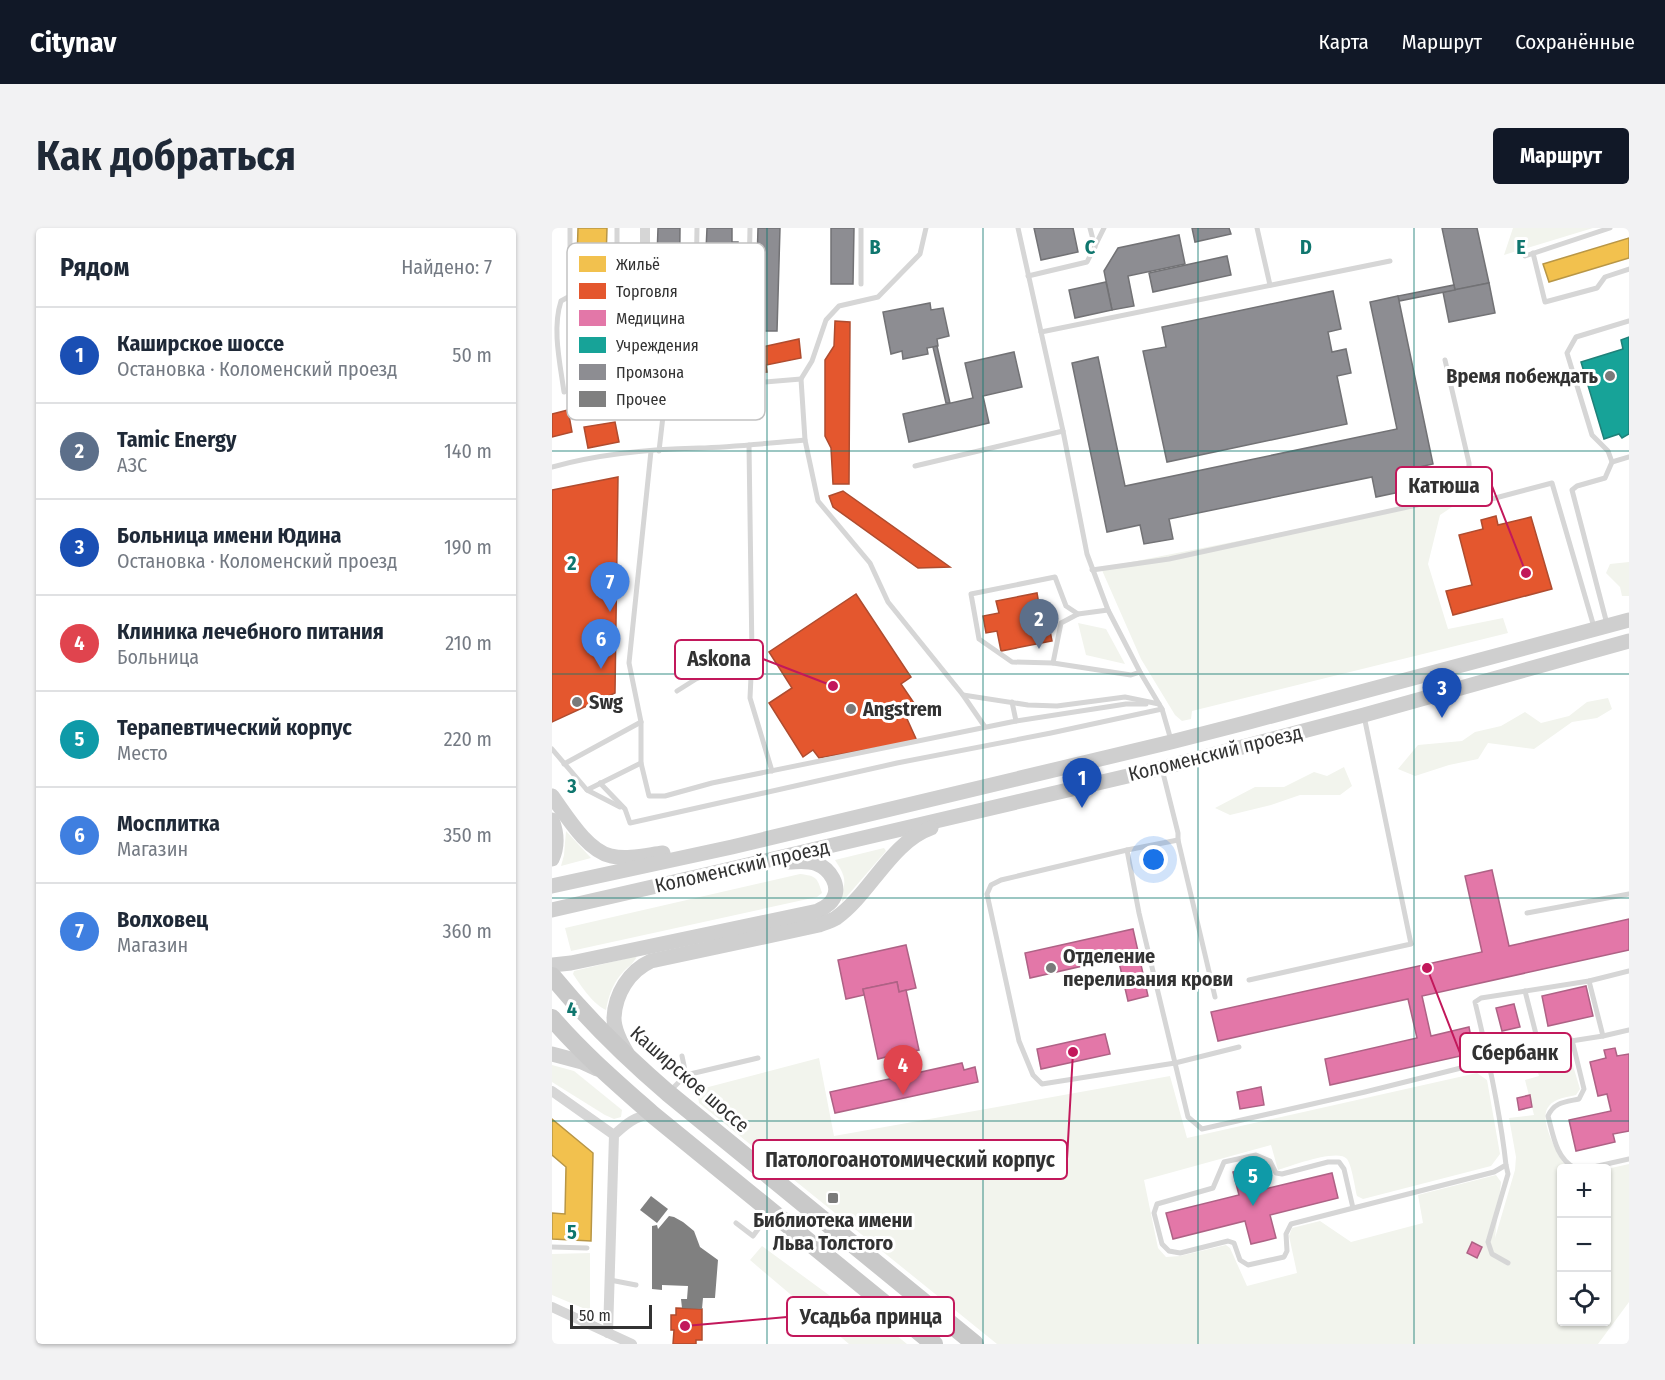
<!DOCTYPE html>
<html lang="ru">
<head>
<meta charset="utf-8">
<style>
  body { margin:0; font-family:"Fira Sans Condensed",sans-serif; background:#f2f2f3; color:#1f2937 }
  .controls { position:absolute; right:18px; bottom:18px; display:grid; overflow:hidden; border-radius:6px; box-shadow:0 2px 4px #0004 }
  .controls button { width:54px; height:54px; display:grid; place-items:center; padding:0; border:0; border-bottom:2px solid #e0e1e3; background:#fff; color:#1f2937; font:30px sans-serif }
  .scale { position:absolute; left:18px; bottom:15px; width:82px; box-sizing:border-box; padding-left:6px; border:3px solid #323232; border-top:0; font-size:16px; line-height:21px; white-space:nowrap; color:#323232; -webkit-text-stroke:4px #fff; paint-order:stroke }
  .you { position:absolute; left:602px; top:632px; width:21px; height:21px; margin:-15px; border:4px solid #fff; border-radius:50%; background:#1a73e8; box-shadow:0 0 0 9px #1a73e833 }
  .badge { display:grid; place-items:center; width:39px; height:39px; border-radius:50%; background:#111827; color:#fff; font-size:20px; font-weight:700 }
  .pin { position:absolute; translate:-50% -50px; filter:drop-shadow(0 2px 3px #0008) }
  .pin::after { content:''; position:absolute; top:32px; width:21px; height:18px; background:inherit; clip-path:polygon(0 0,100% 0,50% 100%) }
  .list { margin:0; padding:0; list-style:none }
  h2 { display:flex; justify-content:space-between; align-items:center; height:78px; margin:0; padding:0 24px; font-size:26px }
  h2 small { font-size:20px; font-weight:400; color:#747a83 }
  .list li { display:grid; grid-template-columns:39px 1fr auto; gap:18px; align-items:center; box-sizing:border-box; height:96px; padding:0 24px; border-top:2px solid #e0e1e3 }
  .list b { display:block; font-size:22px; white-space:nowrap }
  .list p { margin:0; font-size:20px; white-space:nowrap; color:#747a83 }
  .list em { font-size:20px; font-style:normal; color:#747a83 }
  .icon { flex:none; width:33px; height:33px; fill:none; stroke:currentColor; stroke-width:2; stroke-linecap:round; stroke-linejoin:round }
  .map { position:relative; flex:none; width:1077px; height:1116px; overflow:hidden; border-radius:6px }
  header { display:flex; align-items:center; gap:36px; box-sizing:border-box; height:84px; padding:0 30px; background:#111827; color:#fff }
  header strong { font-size:28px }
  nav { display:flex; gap:33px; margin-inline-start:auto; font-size:21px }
  .intro { display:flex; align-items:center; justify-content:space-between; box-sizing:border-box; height:144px; padding:0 36px }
  h1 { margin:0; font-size:42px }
  .button { padding:15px 27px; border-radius:6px; background:#111827; color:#fff; font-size:21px; font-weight:700 }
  main { display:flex; gap:36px; padding:0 36px }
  aside { flex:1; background:#fff; border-radius:6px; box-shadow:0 2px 4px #0004 }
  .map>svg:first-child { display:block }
</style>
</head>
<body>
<header>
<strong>Citynav</strong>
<nav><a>Карта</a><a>Маршрут</a><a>Сохранённые</a></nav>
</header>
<div class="intro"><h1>Как добраться</h1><a class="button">Маршрут</a></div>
<main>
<aside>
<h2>Рядом<small>Найдено: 7</small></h2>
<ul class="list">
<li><span class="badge" style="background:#1a4fb4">1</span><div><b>Каширское шоссе</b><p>Остановка · Коломенский проезд</p></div><em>50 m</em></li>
<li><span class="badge" style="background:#5c6f8a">2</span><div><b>Tamic Energy</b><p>АЗС</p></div><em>140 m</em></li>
<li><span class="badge" style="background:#1a4fb4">3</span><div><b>Больница имени Юдина</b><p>Остановка · Коломенский проезд</p></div><em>190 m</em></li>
<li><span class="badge" style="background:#e0444e">4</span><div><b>Клиника лечебного питания</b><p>Больница</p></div><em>210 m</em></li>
<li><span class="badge" style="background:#0f9aa8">5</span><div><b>Терапевтический корпус</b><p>Место</p></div><em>220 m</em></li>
<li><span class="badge" style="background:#3f7fe0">6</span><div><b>Мосплитка</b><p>Магазин</p></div><em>350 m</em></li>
<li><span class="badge" style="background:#3f7fe0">7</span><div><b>Волховец</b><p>Магазин</p></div><em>360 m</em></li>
</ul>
</aside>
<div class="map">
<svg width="1077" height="1116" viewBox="0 0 1077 1116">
  <rect width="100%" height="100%" fill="#fff"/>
  <g fill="#f2f4ed">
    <path d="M961,0H1041L952,27Z"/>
    <path d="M908,269L909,275L903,277L888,287L876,336L896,401L951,390L956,405L640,483L639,491L630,493L623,487L589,431L549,340Z"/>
    <path d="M1077,334V368H1070L1068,359L1054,345L1058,336Z"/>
    <path d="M526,395L554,401L573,436L534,427Z"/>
    <path d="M1056,470L1060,481L1045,490L1020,494L982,521L936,515L926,531L897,537L863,548L846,541L866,517L910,513L923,504L949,498L973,484L989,495L1017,488L1035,474Z"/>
    <path d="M792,539L800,558L788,567H748L719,577L678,587L663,580L703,559H732L762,544L775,548Z"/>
    <path d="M14,603L39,630L9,638L12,627Z"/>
    <path d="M332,620L334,623L290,674C289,667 291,664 292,658C294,648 288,640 283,632Z"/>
    <path d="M248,646C264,648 265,649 270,665L265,669L19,723L13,700Z"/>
    <path d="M85,728C82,735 77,738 72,743C62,753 56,768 54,782C41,776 29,758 21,746L22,743Z"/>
    <path d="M1016,821L1028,861L1024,867C1016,869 1003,870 997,878C985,891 1007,928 1015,940H1010V1094H1054L1055,941L1077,936V1074L1046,1116H445L147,875L145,862L267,830L282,908L618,848L635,910L925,845L935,852L948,926L939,938L811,971L805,968C803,960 800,938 795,931C786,920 739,938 726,942L719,917L592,952L606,1020L614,1029L628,1028L674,1017L678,1020L695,1058L745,1045L737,1008L740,1000L768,993L799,1014L871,995L866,967L944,947L949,954L943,1010L963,942L964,929L957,890L982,887L973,852L987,848L984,838L998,834L995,826Z"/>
    <path d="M0,837L22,843L70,882L69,889L62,891L53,887L0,854Z"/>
    <path d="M210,1018L281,1070L296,1068L355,1116H297L198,1032Z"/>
    <path d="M38,1025V1083L0,1067V1026Z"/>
  </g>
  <g fill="#f2c14e" stroke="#b89646" stroke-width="1.5">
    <path d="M26,0H55L54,33L25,32Z"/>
    <path d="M1077,10V30L997,54L991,36Z"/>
    <path d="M0,891L41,925L39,1013L0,1011V985L13,986L14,939L0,927Z"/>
  </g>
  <g fill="#e4572e" stroke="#af4c2f" stroke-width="1.5">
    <path d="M283,93L298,94L297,256H281L279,220L273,208V132L282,118Z"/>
    <path d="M247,111L249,130L214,137L215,144L140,152L138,134L209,124L210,119Z"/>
    <path d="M16,182L20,204L0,209V186Z"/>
    <path d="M63,194L67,214L36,220L32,199Z"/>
    <path d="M66,249L63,465L0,494V262Z"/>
    <path d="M291,263L398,339L366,340L281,279L277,268Z"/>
    <path d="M944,288L946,297L979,289L1000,361L901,387L894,363L920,357L907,307L931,301L929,292Z"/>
    <path d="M485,365L489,388L495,387L500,413L449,423L445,403L434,405L431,388L447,385L444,373Z"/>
    <path d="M304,366L359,449L349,456L362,475L351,482L365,513L267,530L261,522L251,529L217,475L240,460L217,424Z"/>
    <path d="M124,1080L150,1081V1112H144V1116H121L122,1102H119V1087H124Z"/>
  </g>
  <g fill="#e377a8" stroke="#ae6285" stroke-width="1.5">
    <path d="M940,642L957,718L1077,691V722L870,768L879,808L917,799L922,825L778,857L773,831L865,810L856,771L666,813L659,784L930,724L913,648Z"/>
    <path d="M581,701L596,768L576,773L566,730L478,750L473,725Z"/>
    <path d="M354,717L364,760L347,764L345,754L311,761L312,767L294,771L286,732Z"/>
    <path d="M345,754L347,764L354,762L367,822L359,823L364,845L342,850L338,828L326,831L311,761Z"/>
    <path d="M1034,758L1041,788L996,798L990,768Z"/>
    <path d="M962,776L968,799L950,803L944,780Z"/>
    <path d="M553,806L558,826L489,841L485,821Z"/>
    <path d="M1063,820L1065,828L1077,826V903L1061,906L1063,914L1024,923L1017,892L1059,883L1055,866L1046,868L1038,834L1054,830L1052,822Z"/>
    <path d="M410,835L412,842L423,839L426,854L283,885L278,864Z"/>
    <path d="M709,859L712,877L688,881L685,864Z"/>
    <path d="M978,867L980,879L967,882L965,870Z"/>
    <path d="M707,937L713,961L780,945L786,970L718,987L724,1010L712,1013L699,1016L693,993L621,1011L614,985L687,967L681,944Z"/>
    <path d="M920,1014L930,1019L925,1030L915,1025Z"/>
  </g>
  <path fill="#17a398" stroke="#1f8179" stroke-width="1.5" d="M1077,109V206L1070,210L1067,206L1052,211L1029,134L1071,121L1069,112Z"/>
  <g fill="#8d8d92" stroke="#727275" stroke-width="1.5">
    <path d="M106,0H128L127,95H114L115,58L104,57Z"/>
    <path d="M155,0H180V14H186V50H175V40H164V23L154,22Z"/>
    <path d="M206,0H228L225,103H203Z"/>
    <path d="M279,0H302L301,56H279Z"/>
    <path d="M482,0H521L526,24L489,32Z"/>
    <path d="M640,0H677L679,6L643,14Z"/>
    <path d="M890,0H925L937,55L903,62Z"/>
    <path d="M627,7L633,36L576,48L582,78L560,82L552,43L566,20Z"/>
    <path d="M675,28L679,47L601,64L597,45Z"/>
    <path d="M554,54L560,82L523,90L517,62Z"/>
    <path d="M937,55L943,85L897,94L891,64Z"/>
    <path d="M902,57L903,62L847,73L846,68Z"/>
    <path d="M781,63L789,101L776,104L780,124L794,121L799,145L785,148L795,196L615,234L591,123L614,119L610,99Z"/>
    <path d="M846,68L881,236L849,243L853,263L824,269L820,249L617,291L621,311L592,316L588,297L555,304L520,135L546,129L573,258L845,201L818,74Z"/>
    <path d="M378,75L379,82L391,80L397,108L385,111L386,118L375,120L376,126L351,131L350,123L339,126L331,84Z"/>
    <path d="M385,118L398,175H394L381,119Z"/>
    <path d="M462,124L470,159L431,168L437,195L357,214L351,186L421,170L413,135Z"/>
  </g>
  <g fill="#808080">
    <path d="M99,968L116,981L105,995L88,982Z"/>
    <path d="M117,988L122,989L131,994L142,1003L148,1019L166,1032L163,1070H151L150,1081L130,1080L129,1071H135L136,1058L110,1057V1062L100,1061V998L105,997L106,1001Z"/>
  </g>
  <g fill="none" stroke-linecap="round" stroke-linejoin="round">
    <g stroke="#d6d6d6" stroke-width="5">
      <path d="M18,0V68L92,67"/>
      <path d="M65,0V55"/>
      <path d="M374,0L368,26L326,69L287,78L274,92L260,133L249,151L253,212L266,273L318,335L336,374L411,467L433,499"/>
      <path d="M466,0L511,203L535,326L556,382L588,444L610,481L619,512"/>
      <path d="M538,0L543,19"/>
      <path d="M705,0L718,57"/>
      <path d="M981,25L993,74L1045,60L1053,49L1077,41"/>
      <path d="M973,28L1058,0"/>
      <path d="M476,48L535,34L552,0"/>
      <path d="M309,56V0"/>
      <path d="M196,96L198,0"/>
      <path d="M97,101L114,162L107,223"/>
      <path d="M489,104L838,33"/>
      <path d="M143,116L145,0"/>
      <path d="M114,162L249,151"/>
      <path d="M12,164C8,135 0,101 9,73L18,68"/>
      <path d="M99,223L77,435L89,494V535L97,568H113L160,555L464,493L460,474"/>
      <path d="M1060,234L1077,229"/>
      <path d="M363,238L511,203"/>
      <path d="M0,239C47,226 98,221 147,220C182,219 218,215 253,212"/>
      <path d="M932,273L1000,255L1042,399"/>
      <path d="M540,342L617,331L911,267L917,257V235L893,132"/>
      <path d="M556,382L526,386L514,378L503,349L419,366L427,411L460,434L501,435L579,447L588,444"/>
      <path d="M1055,396L1020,262L1025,258L1053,250L1060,234L1056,223L1040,207L1015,125L1024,109L1077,93"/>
      <path d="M200,428L198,470L220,543"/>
      <path d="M501,435L509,395L526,386"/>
      <path d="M125,463L144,451L200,428L197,217"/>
      <path d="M411,467L476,477L505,478L573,469L607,476"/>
      <path d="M464,493L574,476H594"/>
      <path d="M0,521L35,562L68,579"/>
      <path d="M12,536L89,494"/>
      <path d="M610,541L626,605V612L663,769"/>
      <path d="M48,555L73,581L78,595L345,535L499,505L610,481"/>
      <path d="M35,562L89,535"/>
      <path d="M626,612L575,622L449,652L439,657L435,666L467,813L481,847L490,856L623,835L687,819"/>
      <path d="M575,622L587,685L636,889L650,901L813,864L937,833L987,818L1051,808L1077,802"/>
      <path d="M975,685L1077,666"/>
      <path d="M697,752L859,716L812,488"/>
      <path d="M1037,753L1051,808"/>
      <path d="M973,763L987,818"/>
      <path d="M1020,812L1032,861L1027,871C1013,874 1002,874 996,888C1001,906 1004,931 1023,940"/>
      <path d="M130,828L134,847"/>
      <path d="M119,862L134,847L206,830"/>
      <path d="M954,937L956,946L936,1014L940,1026L956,1035"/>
      <path d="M1037,940L1077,931"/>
      <path d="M801,980L792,941L787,934H776L730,946L724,945L718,933L704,927L672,934L661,960L605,976L602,985L610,1016L617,1023L628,1025L676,1013L682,1015L688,1032L696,1037L732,1029L735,1023L734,1006L739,996L942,944L954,937C948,882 936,828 923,774L929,770L1037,753L1077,743"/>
      <path d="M184,995L201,1008L218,985"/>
      <path d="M0,1019L35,1020"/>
      <path d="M58,1052L84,1057"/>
    </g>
    <g stroke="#d6d6d6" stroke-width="10">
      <path d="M93,0V67L97,101"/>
      <path d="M0,863L62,907"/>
      <path d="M0,1079L80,1116"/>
      <path d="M56,1105L62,907C74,896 83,888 100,886"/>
    </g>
    <g stroke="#cfcfcf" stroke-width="15">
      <path d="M0,568C14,587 35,623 59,628C75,632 95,627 111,625"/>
      <path d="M0,592C5,605 6,618 0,631"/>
      <path d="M0,658L180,619L619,514L697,494L1077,392"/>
      <path d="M0,682L157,646L610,540L812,487L1077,413"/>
      <path d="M0,737L19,735L266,683C271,680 278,677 281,671C289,658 278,641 265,636C256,632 245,634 236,634"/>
      <path d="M75,825C69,815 62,802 62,790C63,766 77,743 99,733L267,697C272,695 279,693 284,690C318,666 339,614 379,600"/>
      <path d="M0,826L30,834L45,841"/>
    </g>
    <g stroke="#c9c9c9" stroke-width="18">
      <path d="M0,748C36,792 73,828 116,865L423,1116"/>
      <path d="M0,790C30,825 65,855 100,886L382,1116"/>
    </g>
  </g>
  <path fill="none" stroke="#0f766e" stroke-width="1.5" stroke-opacity="0.55" d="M215,0V1116M431,0V1116M646,0V1116M862,0V1116M0,223H1077M0,446H1077M0,670H1077M0,893H1077"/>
  <g fill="#7a7a7a" stroke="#fff" stroke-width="2">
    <circle cx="1058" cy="148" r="6"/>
    <circle cx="25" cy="474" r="6"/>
    <circle cx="299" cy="481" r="6"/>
    <circle cx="499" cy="740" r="6"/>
    <rect x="275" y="964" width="12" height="12" rx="3"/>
  </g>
  <g text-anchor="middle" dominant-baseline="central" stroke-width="6" stroke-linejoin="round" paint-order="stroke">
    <g font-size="20" font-weight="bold" fill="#323232" stroke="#fff" text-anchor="start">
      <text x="1046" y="148" text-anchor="end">Время побеждать</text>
      <text x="37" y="474">Swg</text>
      <text x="311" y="481">Angstrem</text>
      <text x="511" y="728">Отделение<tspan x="511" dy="23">переливания крови</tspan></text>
      <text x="281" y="992" text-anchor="middle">Библиотека имени<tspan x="281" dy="23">Льва Толстого</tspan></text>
    </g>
    <g font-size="20" fill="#323232" stroke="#fff">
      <text transform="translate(663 525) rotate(-14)">Коломенский проезд</text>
      <text transform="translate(190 638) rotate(-13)">Коломенский проезд</text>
      <text transform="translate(138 851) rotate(41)">Каширское шоссе</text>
    </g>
  </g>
  <rect x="15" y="15" width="198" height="177" rx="9" fill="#fff" stroke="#c2c2c2" stroke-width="1.5"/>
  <rect x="27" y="28" width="27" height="16" fill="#f2c14e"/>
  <rect x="27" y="55" width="27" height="16" fill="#e4572e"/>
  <rect x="27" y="82" width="27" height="16" fill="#e377a8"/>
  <rect x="27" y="109" width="27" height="16" fill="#17a398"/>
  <rect x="27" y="136" width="27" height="16" fill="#8d8d92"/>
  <rect x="27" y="163" width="27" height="16" fill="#808080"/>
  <g font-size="16" fill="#323232">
    <text x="64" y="42">Жильё</text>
    <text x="64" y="69">Торговля</text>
    <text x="64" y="96">Медицина</text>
    <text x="64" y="123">Учреждения</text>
    <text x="64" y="150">Промзона</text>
    <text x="64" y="177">Прочее</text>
  </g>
  <g font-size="20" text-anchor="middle" font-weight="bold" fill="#0f766e" stroke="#fff" stroke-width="6" stroke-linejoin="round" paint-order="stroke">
    <text x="323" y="26">B</text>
    <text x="538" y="26">C</text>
    <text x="754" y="26">D</text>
    <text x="969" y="26">E</text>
    <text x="20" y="342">2</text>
    <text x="20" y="565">3</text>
    <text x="20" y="788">4</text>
    <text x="20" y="1011">5</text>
  </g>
  <path fill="none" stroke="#c2185b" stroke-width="2" d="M974 345L940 258M281 458L211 431M875 740L908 825M521 824L515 931M133 1098L235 1089"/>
  <g fill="#c2185b" stroke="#fff" stroke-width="2">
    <circle cx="974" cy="345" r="6"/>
    <circle cx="281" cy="458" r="6"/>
    <circle cx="875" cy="740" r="6"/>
    <circle cx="521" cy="824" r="6"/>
    <circle cx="133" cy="1098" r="6"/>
  </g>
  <g fill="#fff" stroke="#c2185b" stroke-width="2">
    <rect x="844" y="239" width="96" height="39" rx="6"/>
    <rect x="123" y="412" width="88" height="39" rx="6"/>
    <rect x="908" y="805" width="111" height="39" rx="6"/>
    <rect x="201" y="912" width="314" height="39" rx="6"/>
    <rect x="235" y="1069" width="167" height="39" rx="6"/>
  </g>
  <g font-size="21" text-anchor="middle" font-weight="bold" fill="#323232">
    <text x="892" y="265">Катюша</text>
    <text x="167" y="438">Askona</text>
    <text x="963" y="832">Сбербанк</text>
    <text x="358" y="939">Патологоанотомический корпус</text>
    <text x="319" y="1096">Усадьба принца</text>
  </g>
</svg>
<div class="controls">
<button>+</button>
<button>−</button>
<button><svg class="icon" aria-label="locate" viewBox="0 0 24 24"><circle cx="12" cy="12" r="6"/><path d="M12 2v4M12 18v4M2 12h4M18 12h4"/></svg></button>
</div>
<div class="scale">50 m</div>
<div class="you"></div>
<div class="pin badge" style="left:530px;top:580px;background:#1a4fb4">1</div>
<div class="pin badge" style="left:487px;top:421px;background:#5c6f8a">2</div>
<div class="pin badge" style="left:890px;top:490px;background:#1a4fb4">3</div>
<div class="pin badge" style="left:351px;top:867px;background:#e0444e">4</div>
<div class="pin badge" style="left:701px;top:978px;background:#0f9aa8">5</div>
<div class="pin badge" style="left:49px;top:441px;background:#3f7fe0">6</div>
<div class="pin badge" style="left:58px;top:384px;background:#3f7fe0">7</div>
</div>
</main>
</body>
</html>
